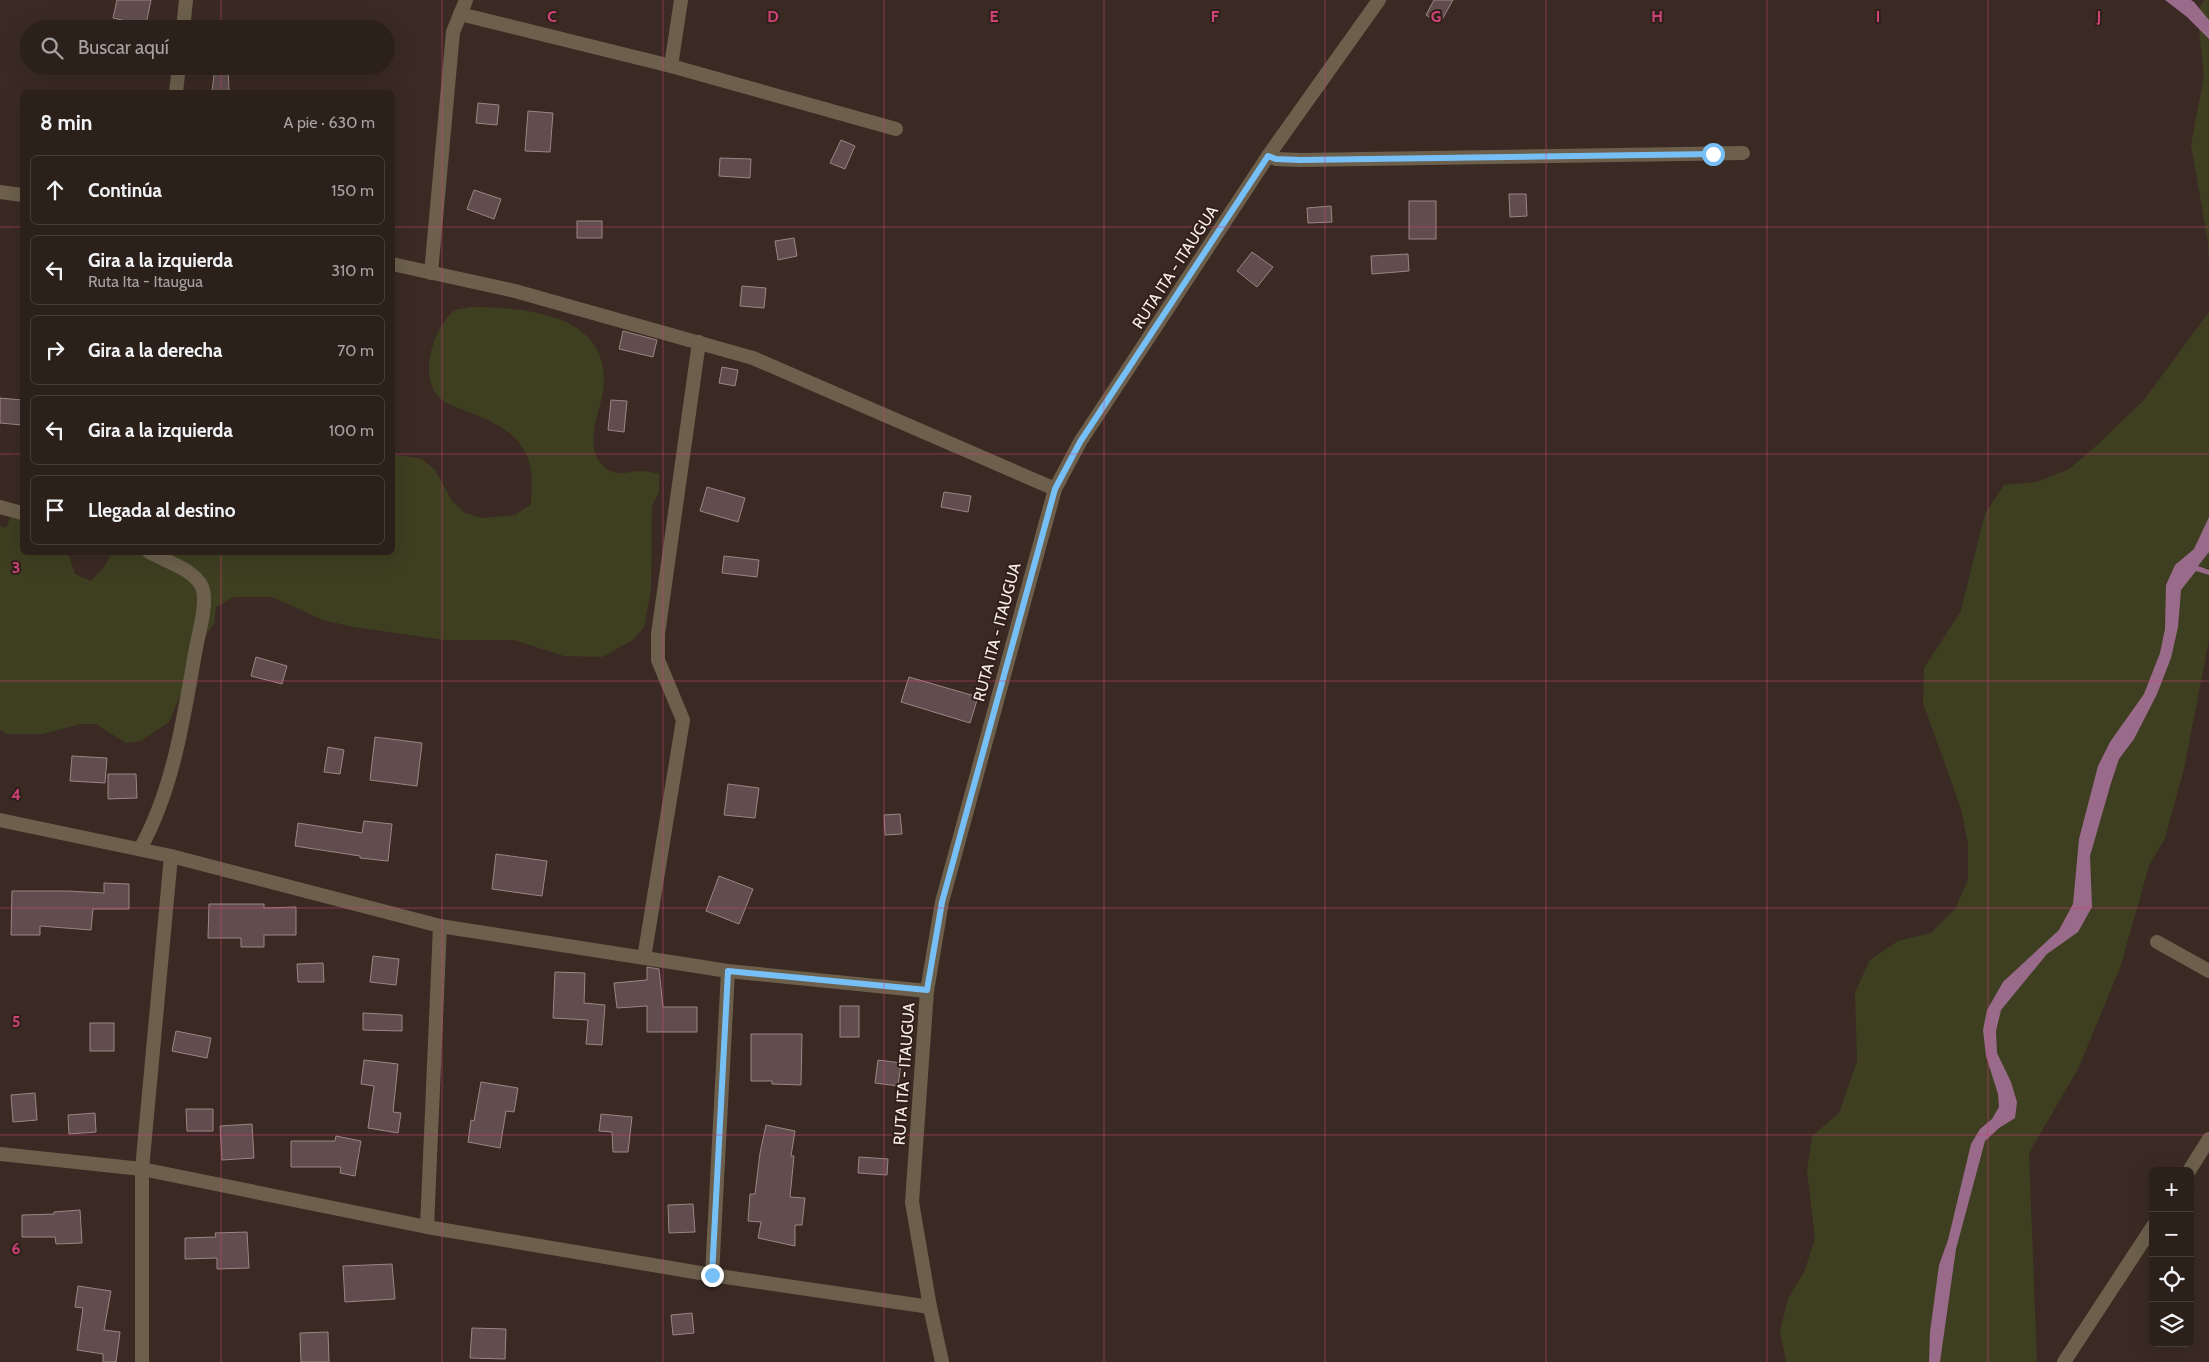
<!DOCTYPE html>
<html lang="es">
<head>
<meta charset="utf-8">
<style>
  body { margin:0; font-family:Cabin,sans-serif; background:#382d27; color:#f1f3f6 }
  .controls { position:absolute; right:15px; bottom:15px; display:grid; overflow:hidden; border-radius:8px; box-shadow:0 5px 20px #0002 }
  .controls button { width:45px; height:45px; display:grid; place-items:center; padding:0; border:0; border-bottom:1px solid #483e39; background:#2c201a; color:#f1f3f6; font:25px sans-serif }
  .stop { position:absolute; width:15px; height:15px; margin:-11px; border:4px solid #77c0f7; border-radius:50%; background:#fff }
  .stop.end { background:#77c0f7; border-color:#fff; box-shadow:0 1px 5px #0008 }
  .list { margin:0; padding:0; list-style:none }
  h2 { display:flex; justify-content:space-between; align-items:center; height:65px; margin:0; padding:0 20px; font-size:21px }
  h2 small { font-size:16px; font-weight:400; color:#a6a3a2 }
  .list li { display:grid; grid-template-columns:32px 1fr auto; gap:15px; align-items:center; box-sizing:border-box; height:70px; margin:0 10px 10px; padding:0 10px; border:1px solid #483e39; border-radius:8px }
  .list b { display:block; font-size:19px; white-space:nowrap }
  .list p { margin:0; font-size:16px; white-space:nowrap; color:#a6a3a2 }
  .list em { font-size:16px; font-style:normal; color:#a6a3a2 }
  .icon { flex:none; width:28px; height:28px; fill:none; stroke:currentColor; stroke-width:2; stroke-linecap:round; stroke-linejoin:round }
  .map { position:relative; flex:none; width:2209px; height:1362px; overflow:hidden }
  .search { position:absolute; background:#2c201a; box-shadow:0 5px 20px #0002; left:20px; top:20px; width:375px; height:55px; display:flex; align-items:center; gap:12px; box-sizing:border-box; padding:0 18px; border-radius:28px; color:#a6a3a2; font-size:19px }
  .panel { position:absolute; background:#2c201a; box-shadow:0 5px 20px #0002; left:20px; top:90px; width:375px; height:465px; border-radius:8px }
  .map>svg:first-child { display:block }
</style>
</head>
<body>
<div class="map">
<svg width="2209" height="1362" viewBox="0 0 2209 1362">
  <rect width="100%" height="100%" fill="#3a2a23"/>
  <g fill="#3e3f21">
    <path d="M2204,0H2209V273L2208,242L2191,145L2204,76L2197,12Z"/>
    <path d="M470,307C525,307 614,314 603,391C599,416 581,449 607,469C617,477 632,470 644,471C649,472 654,473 659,474V491L652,506L651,591L644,627L633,640L602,657L564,656L514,640H445L354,627L323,620L272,597H234L216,607L214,624L204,637L169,722L141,741L126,743L96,724H80L43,734H7L0,730V526L6,528L13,511L22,503V552L68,553L75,574L91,581L104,567L112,553L392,552L393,454L422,459L435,470L452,501L465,513L481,518L515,515L531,504C531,492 533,477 530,465C522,433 494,422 466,411C456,407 443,403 436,394C420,371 434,330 452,312C456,309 465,308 470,307Z"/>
    <path d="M2209,312V640L2184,769L2165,838L2149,866L2120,968L2078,1069L2029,1153L2037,1362H1786L1780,1331L1788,1299L1805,1270L1815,1238L1807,1171L1812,1136L1839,1113L1857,1061L1855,992L1870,960L1898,941L1931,933L1955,909L1968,880V844L1961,809L1923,703L1924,668L1961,611L1985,514L2004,485L2037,482L2069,469L2096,446L2144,400Z"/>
  </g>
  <g fill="#9a6a8a">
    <path d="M2165,0H2191L2194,2L2209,20V39L2187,17Z"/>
    <path d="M2209,517V552L2198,566L2209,570V575L2196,571L2181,590L2178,627L2171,658L2157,694L2134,739L2119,759L2111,783L2090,856L2092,907L2078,932L2047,954L2001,1010L1996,1031L1997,1053L2011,1082L2017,1102L2015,1118L1999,1128L1985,1141L1956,1249L1940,1362H1929L1930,1332L1939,1265L1948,1240L1971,1144L1980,1129L1992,1119L1999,1107L1998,1094L1986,1056L1983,1030L1987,1010L2003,982L2059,930L2073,904L2079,839L2098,766L2110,742L2144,694L2160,653L2165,629L2166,585L2175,565L2194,549Z"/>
  </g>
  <g fill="#614d4e" stroke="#9b8586">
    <path d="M117,0H151L145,29H125L126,21L113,18Z"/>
    <path d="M1434,0H1453L1440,23L1426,15Z"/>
    <path d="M215,66H228L229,92H212Z"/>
    <path d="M478,103L499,105L497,125L476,123Z"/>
    <path d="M528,111L553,113L550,152L525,151Z"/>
    <path d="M841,140L855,146L845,169L830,163Z"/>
    <path d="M720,158L751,159L750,178L719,176Z"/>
    <path d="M474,190L501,199L494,219L467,209Z"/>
    <path d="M1509,194H1526L1527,216L1510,217Z"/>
    <rect x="1409" y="201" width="27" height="38"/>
    <path d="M1331,206L1332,222L1308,223L1307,208Z"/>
    <rect x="577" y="221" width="25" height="17"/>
    <path d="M794,238L797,256L778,260L775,241Z"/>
    <path d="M1252,252L1273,267L1257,287L1237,271Z"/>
    <path d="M1408,254L1409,271L1372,274L1371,256Z"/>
    <path d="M742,286L766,288L764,308L740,306Z"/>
    <path d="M623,331L657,340L653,357L619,349Z"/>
    <path d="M722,367L738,370L735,386L719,383Z"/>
    <path d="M0,398L22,400V425L0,423Z"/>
    <path d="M611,400L627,401L624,432L608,430Z"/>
    <path d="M707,487L745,498L738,522L700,511Z"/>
    <path d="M944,492L971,496L968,512L941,507Z"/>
    <path d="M724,556L759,560L757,577L722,573Z"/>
    <path d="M256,657L287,666L282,684L251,676Z"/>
    <path d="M909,677L978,697L970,723L901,702Z"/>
    <path d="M375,737L422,743L417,786L370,780Z"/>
    <path d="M328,747L344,750L340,774L324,772Z"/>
    <path d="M72,756L107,758L105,783L70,781Z"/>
    <path d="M108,774H136L137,798L108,799Z"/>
    <path d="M728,784L759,788L755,818L724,815Z"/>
    <path d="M900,814L902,834L885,835L884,815Z"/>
    <path d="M364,821L392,824L388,861L360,858V856L295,846L298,823L362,833Z"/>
    <path d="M496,854L547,861L542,896L492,889Z"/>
    <path d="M719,876L753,889L739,924L706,911Z"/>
    <path d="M104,883L129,884V909H93L91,930L40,926V935H11L12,891H68L104,893Z"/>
    <path d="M209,904H264V908L296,907V935H264V947H241V938H208Z"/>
    <path d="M373,956L399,959L396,985L370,982Z"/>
    <path d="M323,963L324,982H298L297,964Z"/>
    <path d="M647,967L659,969L663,1007H697V1032H647V1006L617,1008L614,983L647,980Z"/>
    <path d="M555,972L585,973L584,1003L605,1005L602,1045L586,1044L588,1020L553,1018Z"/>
    <rect x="840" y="1006" width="19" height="31"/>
    <path d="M363,1013L402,1015V1031L363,1030Z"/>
    <rect x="90" y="1023" width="24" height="28"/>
    <path d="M176,1031L211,1038L207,1058L172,1051Z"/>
    <path d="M751,1034H802L801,1085L772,1084V1081H751Z"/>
    <path d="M364,1060L398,1064L393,1112L401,1113L398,1133L368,1128L374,1086L361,1084Z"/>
    <path d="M878,1060L901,1063L898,1086L875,1083Z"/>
    <path d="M481,1082L518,1088L514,1112L506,1111L500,1148L468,1142L471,1120L474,1121Z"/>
    <path d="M35,1093L37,1120L13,1122L11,1095Z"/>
    <path d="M186,1109H213V1131H187Z"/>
    <path d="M95,1113L96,1132L69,1134L68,1115Z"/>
    <path d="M601,1114L632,1117L628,1152H613L612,1132L599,1131Z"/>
    <path d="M252,1124L254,1158L222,1160L220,1126Z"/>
    <path d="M766,1125L795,1131L791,1156H794L790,1197L805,1198L802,1225H795V1246L758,1238L761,1222L748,1221L750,1194H755L760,1153Z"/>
    <path d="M336,1136L361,1141L355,1176L340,1173L341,1167H291V1141H335Z"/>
    <path d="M859,1157L888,1159L887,1175L858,1173Z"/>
    <path d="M693,1204L695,1232L669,1233L668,1205Z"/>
    <path d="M80,1210L82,1243L56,1244L55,1237H22V1215L54,1214V1212Z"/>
    <path d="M247,1232L249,1268L217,1269V1258L185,1259V1238L216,1237L215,1233Z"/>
    <path d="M392,1264L395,1299L345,1302L343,1266Z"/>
    <path d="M78,1286L111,1291L104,1330L120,1332L116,1362H103V1354L77,1350L83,1308L75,1307Z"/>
    <path d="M692,1313L694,1333L673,1335L671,1315Z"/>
    <path d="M472,1328L506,1329L505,1359L470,1358Z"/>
    <path d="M328,1332L329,1362H301L300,1333Z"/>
  </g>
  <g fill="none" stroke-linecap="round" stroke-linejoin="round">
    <g stroke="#6c604c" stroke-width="14">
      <path d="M460,14L671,66L896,129"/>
      <path d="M183,29L186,0"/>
      <path d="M671,66L681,0"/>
      <path d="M176,92L179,66"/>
      <path d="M1268,156L1276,159L1300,160L1743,153"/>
      <path d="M0,192L22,195"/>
      <path d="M392,264L515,291L753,358L1055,489"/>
      <path d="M431,273L453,32L466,0"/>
      <path d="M0,507L22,513"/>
      <path d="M0,820L171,856L440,926L728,971L927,991"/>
      <path d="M140,849C174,788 184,715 196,648C199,632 208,602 202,587C194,569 165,561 149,552"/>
      <path d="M2157,942L2209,971"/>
      <path d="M644,958L683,720L658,660V634L699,342"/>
      <path d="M0,1154L142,1169L427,1227L712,1275L930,1307"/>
      <path d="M2189,1171L2209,1139"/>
      <path d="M427,1227L440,926"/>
      <path d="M712,1275L728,971"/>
      <path d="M142,1362V1169L171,856"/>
      <path d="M942,1362L930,1307L912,1202L927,991L942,902L1055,489L1080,442L1268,156L1379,0"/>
      <path d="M2064,1362L2153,1226"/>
    </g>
  </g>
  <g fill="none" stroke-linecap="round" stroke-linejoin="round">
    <path stroke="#77c0f7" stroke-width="6" d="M712,1275L728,971L927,990L942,902L1055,489L1080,442L1268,156L1276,159L1300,160L1713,154"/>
  </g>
  <path fill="none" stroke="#cd4377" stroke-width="1" stroke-opacity="0.55" d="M221,0V29M442,0V1362M663,0V1362M884,0V1362M1104,0V1362M1325,0V1362M1546,0V1362M1767,0V1362M1988,0V1362M221,66V92M0,227H22M392,227H2209M0,454H22M392,454H2209M221,552V1362M0,681H2209M0,908H2209M0,1135H2209"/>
  <g text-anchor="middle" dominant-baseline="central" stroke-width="4" stroke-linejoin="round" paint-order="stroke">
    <g font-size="16" fill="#f8ede8" stroke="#302019">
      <text transform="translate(1175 267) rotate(-57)">RUTA ITA - ITAUGUA</text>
      <text transform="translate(997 632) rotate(-75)">RUTA ITA - ITAUGUA</text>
      <text transform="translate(904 1074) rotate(-86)">RUTA ITA - ITAUGUA</text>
    </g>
  </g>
  <g font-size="16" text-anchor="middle" font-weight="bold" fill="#cd4377" stroke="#302019" stroke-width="4" stroke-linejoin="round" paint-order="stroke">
    <text x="552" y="22">C</text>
    <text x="773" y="22">D</text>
    <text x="994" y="22">E</text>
    <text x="1215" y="22">F</text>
    <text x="1436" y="22">G</text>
    <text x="1657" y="22">H</text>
    <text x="1878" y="22">I</text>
    <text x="2099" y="22">J</text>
    <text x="16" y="573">3</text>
    <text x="16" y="800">4</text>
    <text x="16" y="1027">5</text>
    <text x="16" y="1254">6</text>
  </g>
</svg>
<div class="controls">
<button>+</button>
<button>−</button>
<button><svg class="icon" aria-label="locate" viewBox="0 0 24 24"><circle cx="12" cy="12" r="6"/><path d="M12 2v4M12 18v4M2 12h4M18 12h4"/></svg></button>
<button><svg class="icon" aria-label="layers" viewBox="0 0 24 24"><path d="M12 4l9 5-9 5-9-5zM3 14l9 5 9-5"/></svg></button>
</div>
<div class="stop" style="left:1713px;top:154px"></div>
<div class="stop end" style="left:712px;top:1275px"></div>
<div class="search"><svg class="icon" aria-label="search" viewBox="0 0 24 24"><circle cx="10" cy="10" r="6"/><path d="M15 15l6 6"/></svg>Buscar aquí</div>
<section class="panel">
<h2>8 min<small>A pie · 630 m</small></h2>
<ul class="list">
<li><svg class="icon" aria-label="ahead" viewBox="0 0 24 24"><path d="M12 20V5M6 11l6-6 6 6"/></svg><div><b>Continúa</b></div><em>150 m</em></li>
<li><svg class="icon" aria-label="left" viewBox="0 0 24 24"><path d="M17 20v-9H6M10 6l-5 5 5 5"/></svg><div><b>Gira a la izquierda</b><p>Ruta Ita - Itaugua</p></div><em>310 m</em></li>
<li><svg class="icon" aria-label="right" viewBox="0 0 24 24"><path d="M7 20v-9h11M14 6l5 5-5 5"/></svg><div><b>Gira a la derecha</b></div><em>70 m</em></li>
<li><svg class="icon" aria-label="left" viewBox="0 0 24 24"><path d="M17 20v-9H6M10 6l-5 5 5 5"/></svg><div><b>Gira a la izquierda</b></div><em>100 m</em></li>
<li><svg class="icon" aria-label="arrive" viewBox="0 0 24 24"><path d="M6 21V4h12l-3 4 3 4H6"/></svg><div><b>Llegada al destino</b></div></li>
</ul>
</section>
</div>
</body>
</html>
